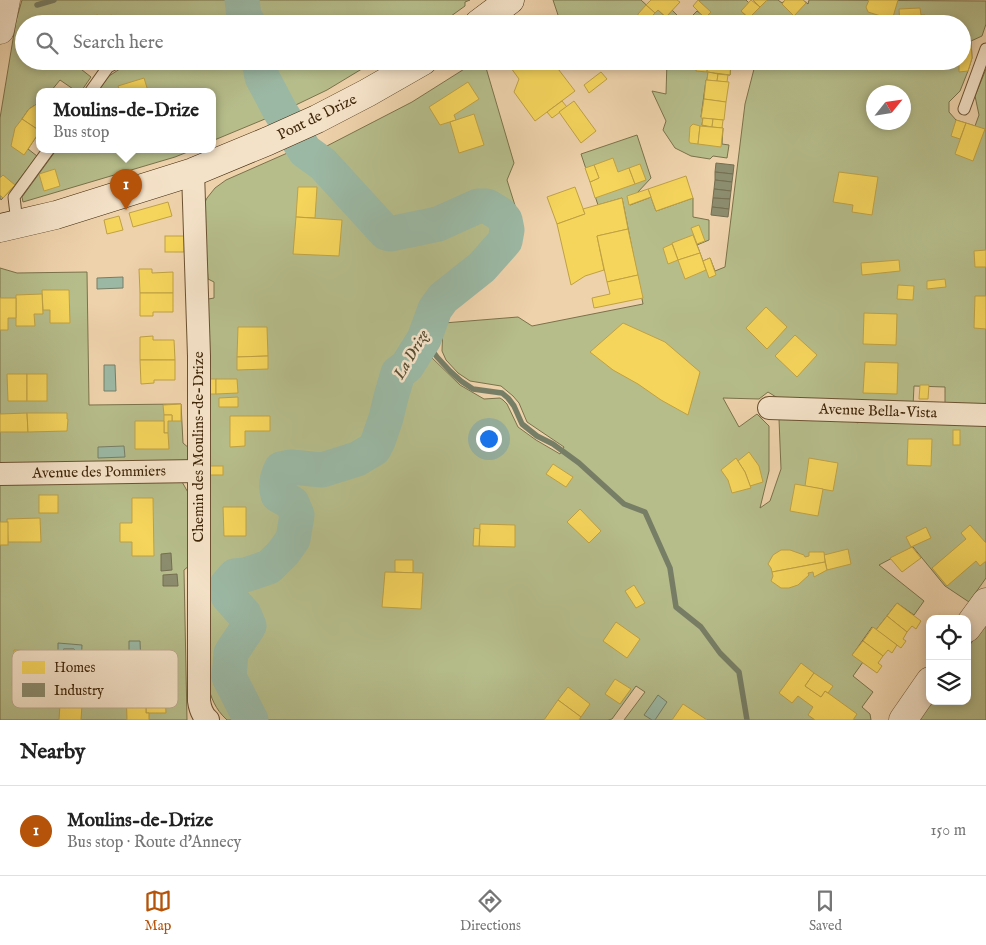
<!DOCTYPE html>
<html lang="en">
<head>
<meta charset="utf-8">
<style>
  body { margin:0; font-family:"IM FELL English",serif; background:#f6f6f6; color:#222 }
  .controls { position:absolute; right:15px; bottom:15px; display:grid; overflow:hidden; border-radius:10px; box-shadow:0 2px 8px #0003 }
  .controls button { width:45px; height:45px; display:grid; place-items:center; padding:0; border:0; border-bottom:1px solid #e0e0e0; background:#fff; color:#222; font:25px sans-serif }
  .compass { position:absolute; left:866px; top:85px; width:45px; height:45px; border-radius:50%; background:#fff; box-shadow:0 2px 8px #0003; rotate:60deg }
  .you { position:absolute; left:488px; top:438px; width:18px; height:18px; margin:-12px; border:4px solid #fff; border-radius:50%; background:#1a73e8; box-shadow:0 0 0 8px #1a73e833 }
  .badge { display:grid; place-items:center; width:32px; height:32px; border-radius:50%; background:#b45309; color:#fff; font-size:16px; font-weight:700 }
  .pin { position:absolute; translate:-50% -41px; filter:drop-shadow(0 1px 2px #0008) }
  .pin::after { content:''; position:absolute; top:26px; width:18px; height:15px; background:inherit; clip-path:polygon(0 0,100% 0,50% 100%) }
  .popup { position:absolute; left:36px; top:88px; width:180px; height:65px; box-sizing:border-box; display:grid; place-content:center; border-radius:10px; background:#fff; filter:drop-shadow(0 1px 4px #0005); font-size:16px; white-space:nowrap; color:#767676 }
  .popup b { font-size:19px; color:#222 }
  .popup::after { content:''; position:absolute; left:50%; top:100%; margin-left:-10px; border:10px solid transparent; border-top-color:#fff }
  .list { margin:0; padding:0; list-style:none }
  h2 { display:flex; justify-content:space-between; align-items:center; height:65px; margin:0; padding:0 20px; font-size:21px }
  h2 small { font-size:16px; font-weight:400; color:#767676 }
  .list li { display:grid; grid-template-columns:32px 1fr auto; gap:15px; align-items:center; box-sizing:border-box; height:90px; padding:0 20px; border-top:1px solid #e0e0e0 }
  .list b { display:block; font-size:19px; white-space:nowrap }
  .list p { margin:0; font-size:16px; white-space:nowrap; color:#767676 }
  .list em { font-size:16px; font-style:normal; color:#767676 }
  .icon { flex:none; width:28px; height:28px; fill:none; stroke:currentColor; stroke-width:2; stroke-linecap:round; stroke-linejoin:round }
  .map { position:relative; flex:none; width:986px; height:720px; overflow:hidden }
  .search { position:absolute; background:#fff; box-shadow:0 2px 8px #0003; left:15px; right:15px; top:15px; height:55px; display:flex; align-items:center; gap:12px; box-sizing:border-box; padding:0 18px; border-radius:28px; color:#767676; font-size:19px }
  .sheet { height:155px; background:#fff }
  nav { display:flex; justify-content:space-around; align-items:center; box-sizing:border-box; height:70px; border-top:1px solid #e0e0e0; background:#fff; font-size:14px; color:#767676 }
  nav a { display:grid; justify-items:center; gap:2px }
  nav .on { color:#b45309 }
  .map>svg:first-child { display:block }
</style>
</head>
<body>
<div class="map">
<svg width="986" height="720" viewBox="0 0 986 720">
  <rect width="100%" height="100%" fill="#eed2ab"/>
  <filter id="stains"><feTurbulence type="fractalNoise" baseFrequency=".004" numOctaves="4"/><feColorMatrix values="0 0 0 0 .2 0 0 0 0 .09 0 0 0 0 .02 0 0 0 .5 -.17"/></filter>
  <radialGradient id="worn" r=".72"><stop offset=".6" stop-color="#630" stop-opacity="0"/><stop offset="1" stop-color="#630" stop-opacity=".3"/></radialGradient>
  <g fill="#b6bd8b" stroke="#7b724a" fill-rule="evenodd">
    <path d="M22,0H470L465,2V6L440,24H24V61H81L77,66L91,77L82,90L76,91L60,80L51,91H40V102L29,109L22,119L40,131L28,149L37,156L15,185L1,200L0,198V118L16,21Z"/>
    <path d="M553,0H641L655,13L658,10L666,17L672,10L685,23L697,11L705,17L710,12L698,0H746L749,3L741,11L749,18L767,0H778L782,3L785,0H803L808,4L809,0L986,1V24L982,36L971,41L972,58L968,71L960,91L949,102V112L956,120L975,126L979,115L975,96L986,69V409L945,406V387L914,386L913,406L784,402L768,392L759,399L723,398L739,427L757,414L769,426V471L760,508L770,501L781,469L779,419L843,415L858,423L861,418L986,421V578L969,602L945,586L913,547L879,565L924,601L914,615L897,603L876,630L872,627L853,654L863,662L853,676L873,692L862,707L870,714L871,720H624L645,692L636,686L612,719L608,720H227C215,709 211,698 207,682L203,300L214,298V282L208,279L203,206L207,198L215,188L226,180L301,147L321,149L412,102L477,61H484L514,163L507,180L518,215L521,229V241L515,251L501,268L448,309L444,323L518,317L532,326L643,304L622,198L598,205L581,154L637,135L651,178L637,193L630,205L651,197L656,211L693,198V217L709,220V240L697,245L703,261L710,258L715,271L725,267L745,104L754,69L731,66L730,75L708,73L707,80H706L701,117L703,118L702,125L723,128L722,144L729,145L727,158L713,156L710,159L691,156L675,148L663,130L666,121L652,91L666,94L667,61H962V24H561ZM874,92H904V122H874ZM443,324L442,351L446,360L458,373L470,381L501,386L513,396L519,403L527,422L564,447L560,454L536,440L518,427L507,404L503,400L500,398L484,399L460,385L429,355L433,338Z"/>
    <path d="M132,61H375L327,90L277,114L212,141V91H98L109,76Z"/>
    <path d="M57,149H195L175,157L23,202L22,197Z"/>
    <path d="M0,268L17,273L87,272L89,405L181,404L183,443L190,449V459L184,465L0,467Z"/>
    <path d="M181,480L190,496V565L184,570L187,720H0V482Z"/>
    <path d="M986,622V720H917L930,701H967V649Z"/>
  </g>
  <g fill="#9bb8a4" stroke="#777e66">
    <path d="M123,277V288L97,289V278Z"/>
    <path d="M104,365H115L116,391H104Z"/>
    <path d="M124,446L125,457L98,458V447Z"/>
    <path d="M129,641H140L141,667H129Z"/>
    <path d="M58,643L82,645L80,684L69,683L63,677L64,670L58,660Z"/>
    <path d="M658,695L667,702L655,720H652L644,715Z"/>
  </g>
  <g fill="#f6d55c" stroke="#bfa143">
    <path d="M651,0H677L680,2L666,17L658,10L655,13L646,5Z"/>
    <path d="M698,0L711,12L705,18L693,6Z"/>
    <path d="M751,0L760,7L749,18L741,11Z"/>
    <path d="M753,0H767L760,7Z"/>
    <path d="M785,0H803L806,3L794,16L782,4Z"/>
    <path d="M869,0H898L893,17L887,18L868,12L866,7Z"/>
    <path d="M646,5L655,13L646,22H641L638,19V14Z"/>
    <path d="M920,8L921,15H925V24H900L899,9Z"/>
    <path d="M98,15L99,18L112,15L114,24H89L88,17Z"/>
    <path d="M971,40L972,58L968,71L959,72V61H962V41Z"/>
    <path d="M520,61H552L575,91L535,121L514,92L519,79L511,68Z"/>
    <path d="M697,61H708L707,72L696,71Z"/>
    <path d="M708,61H731L730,75L707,72Z"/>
    <path d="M601,72L607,79L589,93L584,85Z"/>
    <path d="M708,72L718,74L717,81L707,80Z"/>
    <path d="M718,74L728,75L727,82L717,81Z"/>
    <path d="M144,78L148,91H120L118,86Z"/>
    <path d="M706,80L729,82L726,102L704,99Z"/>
    <path d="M468,82L479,99L454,115L456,120L440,125L429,107Z"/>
    <path d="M704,99L726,102L724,120L701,118Z"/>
    <path d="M562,101L567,107L552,118L547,112Z"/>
    <path d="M574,101L596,131L581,143L559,112Z"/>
    <path d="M40,102V131L22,119L29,109Z"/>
    <path d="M474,114L484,145L459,153L450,122Z"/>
    <path d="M703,118L713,119L712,127L702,125Z"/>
    <path d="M22,119L40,131L24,155L11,146L15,128Z"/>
    <path d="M713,119L723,120L722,128L712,127Z"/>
    <path d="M956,120L966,123L960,139L951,136Z"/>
    <path d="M966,123L985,129L973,161L955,154Z"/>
    <path d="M693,124L700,126L698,144L690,143L689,141L690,127Z"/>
    <path d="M700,126L723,128L721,147L698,144Z"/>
    <path d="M613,158L618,172L629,168L635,184L595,198L590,182L599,178L594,165Z"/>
    <path d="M640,164L646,180L635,184L629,168Z"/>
    <path d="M594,165L599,178L590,182L585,168Z"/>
    <path d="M55,169L60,186L44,191L39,174Z"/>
    <path d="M839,172L878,177L872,215L852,212L853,205L833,202Z"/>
    <path d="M3,175L15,185L3,198L0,195V178Z"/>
    <path d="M686,176L693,198L656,211L648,189Z"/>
    <path d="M298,187H317L315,218L296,217Z"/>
    <path d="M575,187L585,214L557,224L547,197Z"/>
    <path d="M648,189L651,197L629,205L627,196Z"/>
    <path d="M622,198L628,229L597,236L604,270L585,276L571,285L557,224L585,214L583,209Z"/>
    <path d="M168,202L172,216L133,227L129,213Z"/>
    <path d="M119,216L123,230L107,234L104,220Z"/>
    <path d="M296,217L342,220L339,256L293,254Z"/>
    <path d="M699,225L705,241L697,244L691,228Z"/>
    <path d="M628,229L638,275L607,282L597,236Z"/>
    <path d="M693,235L700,253L678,260L672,243Z"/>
    <rect x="165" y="236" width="19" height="16"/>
    <path d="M672,244L678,260L668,264L663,248Z"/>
    <path d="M986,250V267H975L974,251Z"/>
    <path d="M700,253L706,270L685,279L678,260Z"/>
    <path d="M710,258L716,275L709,278L703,261Z"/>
    <path d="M899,260L900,271L862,275L861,263Z"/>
    <path d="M139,269H152V273L173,272V293H140Z"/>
    <path d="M638,275L643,298L594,308L592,298L610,294L607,282Z"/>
    <path d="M945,279L946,287L927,289V281Z"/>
    <path d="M898,285L914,286L913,300L897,299Z"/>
    <path d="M42,290H69L70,323H50V310H43Z"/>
    <path d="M140,293H173V312H153V316H140Z"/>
    <path d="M42,294L43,314H34L35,326H16V295Z"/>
    <path d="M975,296H986V329L974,328Z"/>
    <path d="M0,298H16V318H8V330H0Z"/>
    <path d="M766,307L787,327L767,349L746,328Z"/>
    <path d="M864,313L897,314L896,345L863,344Z"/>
    <path d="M623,323L665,342L700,372L688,415L661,400L638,384L613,370L590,352Z"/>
    <path d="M238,327H267L268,356L237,357Z"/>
    <path d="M795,335L817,355L797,377L775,356Z"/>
    <path d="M153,336V340H174L175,360H140V337Z"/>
    <path d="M268,356V369L237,370V357Z"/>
    <path d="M140,360H175V380H154V383L141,384Z"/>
    <path d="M865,362L898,363L897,394L863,393Z"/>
    <path d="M7,374H27V401H8Z"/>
    <rect x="27" y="374" width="20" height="27"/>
    <rect x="209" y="379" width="7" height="15"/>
    <path d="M216,379H237L238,393L216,394Z"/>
    <path d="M920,385H929L928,399H919Z"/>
    <path d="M238,397V407H219V398Z"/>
    <path d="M181,404V421H172V415H164L163,405Z"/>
    <path d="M27,413L28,432H0V414Z"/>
    <path d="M27,413H67V419H68L67,431L28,432Z"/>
    <path d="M164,415H172V421H168V433H164Z"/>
    <path d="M230,416H270V431H245V446L230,447Z"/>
    <path d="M135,421H164V433H168L169,449H135Z"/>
    <rect x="953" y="430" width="7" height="15"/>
    <path d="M908,439H932L931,466L907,465Z"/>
    <path d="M749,452L759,466L763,482L750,486L745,472L738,461Z"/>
    <path d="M736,458L745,472L751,488L732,493L728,480L721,470Z"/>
    <path d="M809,458L838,463L833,491L805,486Z"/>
    <path d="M553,464L573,477L566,487L546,474Z"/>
    <rect x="209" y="466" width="14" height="9"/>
    <path d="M795,484L823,489L818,516L790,511Z"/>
    <rect x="39" y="495" width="19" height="18"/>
    <path d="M132,498H153L154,556H132V542H120V523H132Z"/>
    <path d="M223,507H246V536H224Z"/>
    <path d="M580,509L601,531L589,543L567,522Z"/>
    <path d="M40,518L41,542H8L7,519Z"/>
    <rect x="0" y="522" width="8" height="23"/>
    <path d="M480,524L515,525V547L479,546Z"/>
    <path d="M970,525L986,543V561L980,566L976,561L947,586L932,568L966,539L961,533Z"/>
    <path d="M926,527L931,538L911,547L906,537Z"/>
    <path d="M474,528L480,529L479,546H473Z"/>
    <path d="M912,547L921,558L902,572L890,558Z"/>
    <path d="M848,549L851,564L827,570L824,555Z"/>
    <path d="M781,550H790L804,555L805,557L809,556V552H824L825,562L772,572L771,568L768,564L773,555Z"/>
    <path d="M395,560H413V573L395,572Z"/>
    <path d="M825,562L827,570L814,577L813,572L808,573L809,575L798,585L789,588H781L771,581L773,576L772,572Z"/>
    <path d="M385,572L423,573L421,609L382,607Z"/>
    <path d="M634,585L645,603L636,608L625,591Z"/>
    <path d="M897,603L921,621L916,629L912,626L907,632L887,616Z"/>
    <path d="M887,616L907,632L903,639L906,641L901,648L876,630Z"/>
    <path d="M616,622L640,639L627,658L603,641Z"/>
    <path d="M873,627L897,645L892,653L888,650L883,656L863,641Z"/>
    <path d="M863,641L883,656L878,663L882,666L877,673L852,655Z"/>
    <path d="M14,650L38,651L37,673H41L40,688L12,686Z"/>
    <path d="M801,663L814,673L805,686L821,697L825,691L828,693L857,714L853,720H815L808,715L813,707L798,696L792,703L779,693Z"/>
    <path d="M164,669L166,713H146V703H142L140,670Z"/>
    <path d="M814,673L833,686L828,693L825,691L821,697L805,686Z"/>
    <path d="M615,679L631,689L620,704L605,694Z"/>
    <path d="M126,686H141L142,703H146V713H149V720H127Z"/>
    <path d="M568,687L590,704L581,717L558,700Z"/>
    <path d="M558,700L581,717L579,720H544Z"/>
    <path d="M60,704L82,705L81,720H59Z"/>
    <path d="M683,704L707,720H672Z"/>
  </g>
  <g fill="#8c8c6e" stroke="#756e50">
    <path d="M716,163L734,165L733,174L715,172Z"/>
    <path d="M715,172L733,174L732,182L715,180Z"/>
    <path d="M715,180L732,182L731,191L714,189Z"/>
    <path d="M714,189L731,191L730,199L713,198Z"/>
    <path d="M713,198L730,199L729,209L712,207Z"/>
    <path d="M712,207L729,209L728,217L711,215Z"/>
    <path d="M171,553L172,570L161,571V554Z"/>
    <path d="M177,574L178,586H163V575Z"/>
  </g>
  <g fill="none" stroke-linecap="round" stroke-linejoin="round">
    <path stroke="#6e7056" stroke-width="1" d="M64,649H74L76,651L75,676L74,678H71L69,676V668L63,658Z"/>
    <g stroke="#777e66" stroke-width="5.5">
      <path d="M37,5L54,0"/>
      <path d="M424,339L437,357L450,371L461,381L473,389L502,393L508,398L514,406L522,424L537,436L553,444L579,463L624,504L645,512L670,568L676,607L701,627L720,653L739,672L747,720"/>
    </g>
    <g stroke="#9bb8a4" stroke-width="35">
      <path d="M242,0L244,16L249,24"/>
      <path d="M251,720L229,677L231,653L249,626L244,614L228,596L227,585L235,576L245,575L269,567L283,553L293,539L297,515L292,503L278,495C275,485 277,477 281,469L291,467L322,470L357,459L374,449L378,441L386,418L391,397L398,373L407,366L424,339L435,309L443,298L482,267L505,241L507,230L505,220L500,214L487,206H478L438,224L390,234L386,233L323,164L305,151L280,111L262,77L259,61"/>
    </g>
    <g stroke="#6c5232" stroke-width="13">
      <g id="service">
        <path d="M91,91L108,67L120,61"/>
        <path d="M964,109L986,49"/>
        <path d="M17,223L14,197L49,149"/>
      </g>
    </g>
    <g stroke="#6c5232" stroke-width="24">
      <g id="minor">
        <path d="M193,172L199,356V701C200,708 202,715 208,720"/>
        <path d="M769,408L986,415"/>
        <path d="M0,474L198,471"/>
      </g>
    </g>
    <g stroke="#6c5232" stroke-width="29">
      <g id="tertiary">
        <path d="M0,30L6,0"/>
        <path d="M967,628L986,602"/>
        <path d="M903,720L930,681"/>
      </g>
    </g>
    <g stroke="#402709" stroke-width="29">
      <g id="secondary">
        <path d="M478,24L510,0"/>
        <path d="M0,228L56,215L193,172L268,141L317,119L367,93L423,61"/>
      </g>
    </g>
    <use href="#service" stroke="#f4e2c8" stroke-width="11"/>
    <use href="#minor" stroke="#f4e2c8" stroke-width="22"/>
    <use href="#tertiary" stroke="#f4e2c8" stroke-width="28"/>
    <use href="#secondary" stroke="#f4e2c8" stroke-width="28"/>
  </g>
  <g text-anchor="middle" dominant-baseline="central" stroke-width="5" stroke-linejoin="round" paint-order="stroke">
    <g font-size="15" fill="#402709" stroke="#f4e2c8">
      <text transform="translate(317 117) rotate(-26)">Pont de Drize</text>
      <text transform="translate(878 411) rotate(2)">Avenue Bella-Vista</text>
      <text transform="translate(198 447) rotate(-90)">Chemin des Moulins-de-Drize</text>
      <text transform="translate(99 472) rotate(-1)">Avenue des Pommiers</text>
    </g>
    <g font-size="16" font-style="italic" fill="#574b30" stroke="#f4e2c8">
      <text transform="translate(412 355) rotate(-60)">La Drize</text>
    </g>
  </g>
  <rect x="12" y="650" width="166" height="58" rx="8" fill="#f4e2c8" stroke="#beaa8f" stroke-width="1"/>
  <rect x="22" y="661" width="23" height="13" fill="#f6d55c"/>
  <rect x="22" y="683" width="23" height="14" fill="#8c8c6e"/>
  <g font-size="14" fill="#402709">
    <text x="54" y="672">Homes</text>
    <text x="54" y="695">Industry</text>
  </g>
  <rect width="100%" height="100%" filter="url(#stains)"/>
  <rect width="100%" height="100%" fill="url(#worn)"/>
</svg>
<div class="controls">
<button><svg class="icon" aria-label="locate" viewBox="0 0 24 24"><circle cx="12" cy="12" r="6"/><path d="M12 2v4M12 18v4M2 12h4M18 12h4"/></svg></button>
<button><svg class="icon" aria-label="layers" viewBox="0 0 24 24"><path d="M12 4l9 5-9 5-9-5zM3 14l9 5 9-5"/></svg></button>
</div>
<svg class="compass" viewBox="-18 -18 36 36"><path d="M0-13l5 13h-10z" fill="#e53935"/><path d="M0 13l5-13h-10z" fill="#767676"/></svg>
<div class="you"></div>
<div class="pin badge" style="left:126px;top:210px">1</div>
<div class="popup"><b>Moulins-de-Drize</b>Bus stop</div>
<div class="search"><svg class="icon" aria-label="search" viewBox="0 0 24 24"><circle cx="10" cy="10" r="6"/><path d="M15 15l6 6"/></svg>Search here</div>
</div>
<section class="sheet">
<h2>Nearby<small></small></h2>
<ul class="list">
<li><span class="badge">1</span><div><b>Moulins-de-Drize</b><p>Bus stop · Route d'Annecy</p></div><em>150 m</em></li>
</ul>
</section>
<nav>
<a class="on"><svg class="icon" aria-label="map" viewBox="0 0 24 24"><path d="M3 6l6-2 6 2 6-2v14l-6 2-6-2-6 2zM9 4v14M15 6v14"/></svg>Map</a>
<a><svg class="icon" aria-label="directions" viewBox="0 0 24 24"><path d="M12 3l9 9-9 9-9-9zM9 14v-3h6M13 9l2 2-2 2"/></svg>Directions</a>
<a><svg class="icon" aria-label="saved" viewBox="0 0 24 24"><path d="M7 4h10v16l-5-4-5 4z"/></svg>Saved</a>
</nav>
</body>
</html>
